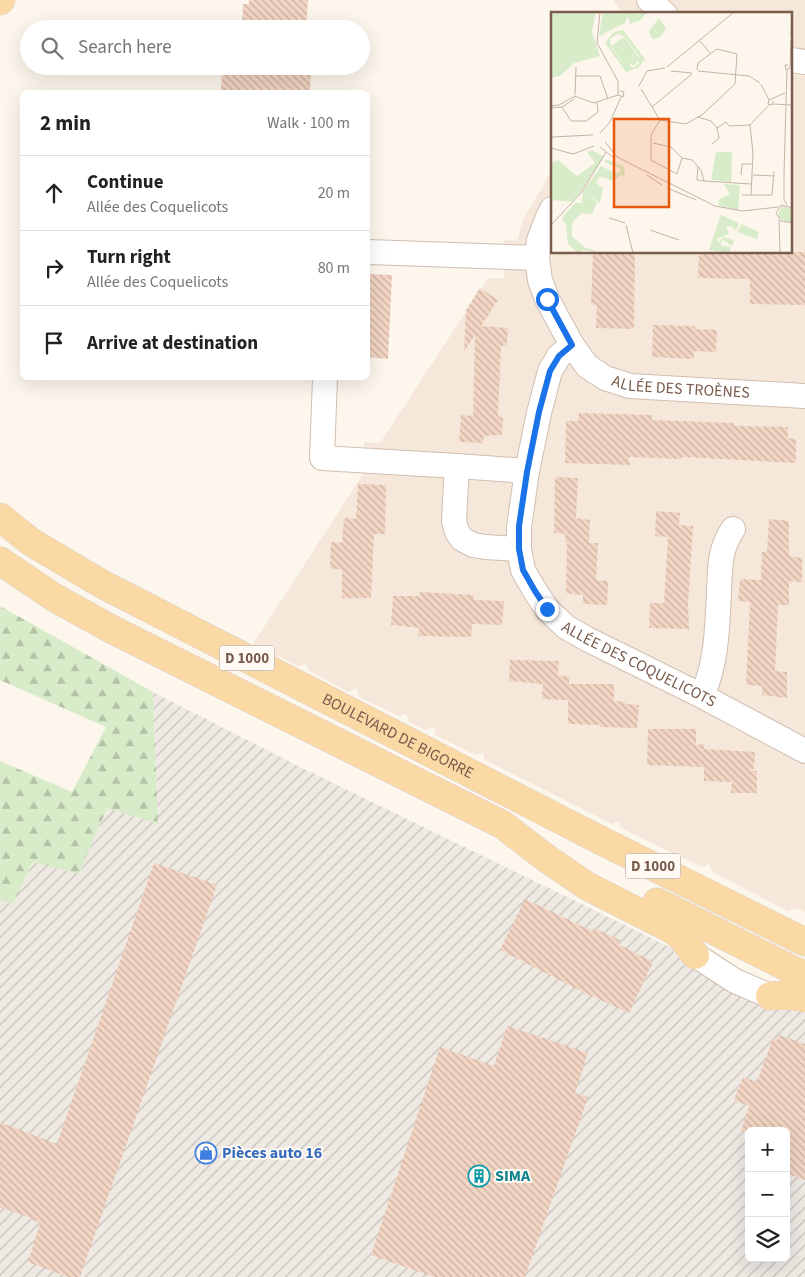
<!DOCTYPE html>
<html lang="en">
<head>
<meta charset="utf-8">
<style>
  body { margin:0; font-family:"Source Sans 3",sans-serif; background:#f6f6f6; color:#222 }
  .controls { position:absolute; right:15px; bottom:15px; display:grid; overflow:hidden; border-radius:8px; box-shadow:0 5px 20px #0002 }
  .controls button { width:45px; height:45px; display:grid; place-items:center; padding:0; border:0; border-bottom:1px solid #e0e0e0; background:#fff; color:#222; font:25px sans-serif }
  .stop { position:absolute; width:15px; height:15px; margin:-11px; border:4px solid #1a73e8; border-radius:50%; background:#fff }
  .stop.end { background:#1a73e8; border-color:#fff; box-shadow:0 1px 5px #0008 }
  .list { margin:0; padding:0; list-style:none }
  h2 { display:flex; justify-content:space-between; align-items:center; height:65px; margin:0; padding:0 20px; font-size:21px }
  h2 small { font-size:16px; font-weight:400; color:#767676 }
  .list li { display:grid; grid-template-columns:32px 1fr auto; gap:15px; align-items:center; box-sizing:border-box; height:75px; padding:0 20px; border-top:1px solid #e0e0e0 }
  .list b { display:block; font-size:19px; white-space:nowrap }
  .list p { margin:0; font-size:16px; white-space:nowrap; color:#767676 }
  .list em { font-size:16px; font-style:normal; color:#767676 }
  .icon { flex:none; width:28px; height:28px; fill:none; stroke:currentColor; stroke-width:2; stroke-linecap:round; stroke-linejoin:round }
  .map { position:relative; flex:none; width:805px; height:1277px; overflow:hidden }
  .search { position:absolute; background:#fff; box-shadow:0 5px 20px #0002; left:20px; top:20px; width:350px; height:55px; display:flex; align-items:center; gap:12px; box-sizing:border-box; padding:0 18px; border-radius:28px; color:#767676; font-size:19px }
  .panel { position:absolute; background:#fff; box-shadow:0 5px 20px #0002; left:20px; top:90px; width:350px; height:290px; border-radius:8px }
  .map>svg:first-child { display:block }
</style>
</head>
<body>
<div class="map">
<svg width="805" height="1277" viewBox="0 0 805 1277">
  <defs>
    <pattern id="industrial-furrows" width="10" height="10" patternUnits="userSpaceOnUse" patternTransform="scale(1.25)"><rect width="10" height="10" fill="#efe9e4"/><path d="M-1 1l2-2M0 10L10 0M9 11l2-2" fill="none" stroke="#c7c0bb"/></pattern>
    <pattern id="forest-firs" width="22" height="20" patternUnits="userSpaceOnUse" patternTransform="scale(1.25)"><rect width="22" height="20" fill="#d8ecc9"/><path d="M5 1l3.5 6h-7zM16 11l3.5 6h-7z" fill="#b4c2a5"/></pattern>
    <pattern id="building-back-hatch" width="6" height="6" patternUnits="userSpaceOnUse" patternTransform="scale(1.25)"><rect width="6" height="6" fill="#f3d5c3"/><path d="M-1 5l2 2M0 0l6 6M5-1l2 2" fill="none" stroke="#cab0a1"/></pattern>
  </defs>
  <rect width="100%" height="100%" fill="#fdf6ec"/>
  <path fill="#f5e8da" d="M613,0H805V912L796,908L788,911L712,872L709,864L701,867L621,828L618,821L612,824L485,760L483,753L475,755L435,735L434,727L426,730L409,722L406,714L399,716L359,697L357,688L348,692L308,670L306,664L298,666L253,644L363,474L364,442L380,443L488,278H504V240L516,241L518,239L523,219L552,171V252H791V14H624Z"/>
  <path fill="url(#industrial-furrows)" fill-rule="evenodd" d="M153,692L294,764L805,1013V1277H0V900L13,904L33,862L79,874L107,808L158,824ZM749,1131H786V1258H749Z"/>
  <path fill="url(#forest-firs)" d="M0,606L153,692L158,824L107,808L79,874L33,862L13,904L0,900V761L72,792L106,727L0,680Z"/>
  <g fill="url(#building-back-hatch)">
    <path d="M249,0H308L306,29L242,28L243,4H249Z"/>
    <path d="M222,66H311L310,92H221Z"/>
    <path d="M593,252H635L634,329L596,328L597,305H591Z"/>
    <path d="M703,252H805V305L750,304V279L698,278L699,254H703Z"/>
    <path d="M368,274L392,275L388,359L368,357Z"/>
    <path d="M480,288L498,300L481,326L508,328L507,345L501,346L498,416L503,418L502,435L484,436L483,443L459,442L461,415L473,416L475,335L464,352L466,310Z"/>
    <path d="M653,325L695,326V329L717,330L716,352L694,351V359L652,357Z"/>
    <path d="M579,413L652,415V420L734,423V426L788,427V438L796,439V463L682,457V459L629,457L630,465L565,463L566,421H578Z"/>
    <path d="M555,477L578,478L576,518L590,520L589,543H598L596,580L608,581L607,605L583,604V595L566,593L567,542H565V534L554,533Z"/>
    <path d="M358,484L386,485L385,534H374L371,598H342V570L330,568L331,542L342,543L344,518L356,519Z"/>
    <path d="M656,511L680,513L679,525L693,526L688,604L689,629L649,628L650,603H664L668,537L655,536Z"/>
    <path d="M769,519L789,521V556L802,558V582L789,581V605H778L775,671L787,672V698L762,695V686L746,685L750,602L738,601L740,579L761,580L762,552H767Z"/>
    <path d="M420,592L474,595V600L504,601L502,625L472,624L471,637L418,636L419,628L391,625L393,596H420Z"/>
    <path d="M510,660L559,661L558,675L569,677V684H614V701L625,702L626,704L639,705L637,728L600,727V725L568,724V700L542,699L543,684L509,681Z"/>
    <path d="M648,729H696V745L704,744V749L755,752L754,769L747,770L757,771V793H731L732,782L704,781V767L647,765Z"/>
    <path d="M154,863L217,885L80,1277H68L28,1262L40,1223L31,1219V1218L0,1207V1122L57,1144Z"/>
    <path d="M525,899L592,931L594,928L620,940L618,944L653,962L629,1013L594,997H593L500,950Z"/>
    <path d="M507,1026L588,1053L575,1093L588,1097L525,1277H434L371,1255L440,1047L494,1066Z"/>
    <path d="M779,1035L805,1044V1180L786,1173V1131H741L749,1106L734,1100L743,1077L757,1082L773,1038L777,1040Z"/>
  </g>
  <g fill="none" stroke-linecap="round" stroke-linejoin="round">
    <g stroke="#d1beb0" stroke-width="26">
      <g id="minor">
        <path d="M649,0L665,14"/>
        <path d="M791,60L805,62"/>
        <path id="s1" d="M552,209L548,217L539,240L537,258L540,280L547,299L572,345L587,366L605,378L630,386L805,396"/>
        <path d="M368,252L537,258"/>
        <path id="s2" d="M572,345L559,356L550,371L539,413L527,471L519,527V549L523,570L535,591L547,609L566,627L587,639L702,696L805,751"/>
        <path d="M325,378L322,458L457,466L527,471"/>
        <path d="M457,466L454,521L457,532L462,539L473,545L485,547L519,549"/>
        <path d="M702,696C717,663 717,628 719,593C720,568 719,550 733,529"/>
        <path d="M695,955L735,981L770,996"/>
      </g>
    </g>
    <g stroke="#dad1cd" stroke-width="29">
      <g id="major">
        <path d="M0,1L1,0"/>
        <path id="s3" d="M0,517L31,542L102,584L600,840L805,942"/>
        <path d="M0,561L55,598L113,630L503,825L546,858L587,886L675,931L684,940L695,955"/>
        <path d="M657,902L805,976"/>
        <path d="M770,996L786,995L805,998"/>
      </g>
    </g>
    <use href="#minor" stroke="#fff" stroke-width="24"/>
    <use href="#major" stroke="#fbd9a5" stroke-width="28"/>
  </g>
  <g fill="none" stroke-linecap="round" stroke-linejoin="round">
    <path stroke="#1a73e8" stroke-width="6" d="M547,299L572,345L559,356L550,371L539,412L527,472L519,526V549L523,570L535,591L547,609"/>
  </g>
  <defs>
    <g id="shop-ring" transform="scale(1.125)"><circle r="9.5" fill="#fffaf3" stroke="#3f7fe0" stroke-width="1.5"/><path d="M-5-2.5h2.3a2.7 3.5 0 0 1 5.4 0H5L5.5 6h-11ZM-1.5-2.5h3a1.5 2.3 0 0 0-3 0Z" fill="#3f7fe0"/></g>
    <g id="building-ring" transform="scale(1.125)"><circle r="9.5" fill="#fffaf3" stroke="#0f9aa8" stroke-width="1.5"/><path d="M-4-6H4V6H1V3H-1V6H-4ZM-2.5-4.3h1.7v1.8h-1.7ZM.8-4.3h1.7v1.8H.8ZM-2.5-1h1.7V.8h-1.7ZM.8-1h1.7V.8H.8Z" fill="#0f9aa8"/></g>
  </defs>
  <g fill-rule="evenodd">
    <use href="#shop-ring" x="206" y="1153"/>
    <use href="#building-ring" x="479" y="1176"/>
  </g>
  <g text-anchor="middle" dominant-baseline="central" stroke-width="4" stroke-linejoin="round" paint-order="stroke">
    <g fill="#fffaf3" stroke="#a28b7f" stroke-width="1">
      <rect x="219.5" y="645.5" width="55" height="25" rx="4"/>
      <rect x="625.5" y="853.5" width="55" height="25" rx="4"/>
    </g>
    <g font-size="15" font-weight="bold" fill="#7a5c4d">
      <text x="247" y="658">D 1000</text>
      <text x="653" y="866">D 1000</text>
    </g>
    <g font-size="16" fill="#7a5c4d" stroke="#fffaf3">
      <text stroke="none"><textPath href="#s1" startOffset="271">ALLÉE DES TROÈNES</textPath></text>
      <text stroke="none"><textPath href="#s2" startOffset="391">ALLÉE DES COQUELICOTS</textPath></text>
      <text stroke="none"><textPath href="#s3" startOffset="455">BOULEVARD DE BIGORRE</textPath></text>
    </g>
    <g font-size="16" font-weight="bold" fill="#366cbe" stroke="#fffaf3" text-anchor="start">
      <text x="222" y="1153">Pièces auto 16</text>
    </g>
    <g font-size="16" font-weight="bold" fill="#0d838f" stroke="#fffaf3" text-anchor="start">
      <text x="495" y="1176">SIMA</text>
    </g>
  </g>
  <g transform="translate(551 12)">
    <rect width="241" height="241" fill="#fdf6ec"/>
    <path d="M73,25L89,47L82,54L79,50V56L74,54L60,34ZM50,154L54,156L56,167L49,164L45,171L52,176L49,191L32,179ZM231,194L241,197V210H235L226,204ZM170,203L188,211L185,219L180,214L175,215L178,222L166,227L168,231L172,225L183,228L181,234L172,228L170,230V233L180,235L178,241L158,238ZM190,212L208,220L205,231V227L187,220Z" fill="#d8ecc9"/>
    <path d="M0,0H45L41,19L49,44L23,51L9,64L0,66ZM52,0H96L90,8L79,12L77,4L74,11L48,24ZM41,138L53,145L30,179L21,190L3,188L0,191V151L7,148L26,164L44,151L36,140ZM55,147L73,155L74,164L70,163L63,169L56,167L54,156L67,162L70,157L53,150ZM32,179L46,190L41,202L31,201L25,206L21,212V224L33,235L51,241L32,238L27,241L17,232L15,212L10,207L24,191H31Z" fill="#d8ecc9"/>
    <path d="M165,140H181L180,170L160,168ZM173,172L189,173L187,198L167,193L168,187L179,182Z" fill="#d8ecc9"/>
    <path d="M108,6L115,17L108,26L101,27L98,19ZM72,18L94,47L87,56L75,60L54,31L63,20ZM67,22L73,24L88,44V51L83,56L74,54L60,36L59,27Z" fill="#d8ecc9" fill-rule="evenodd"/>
    <path fill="none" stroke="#c5b3a7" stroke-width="1" d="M49,0L46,31L67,69V83L72,85L73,80L69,79M240,25L241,0M148,28L160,42M237,53H234L235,58L239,56L240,28M116,55L183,0M120,59L141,61M147,59L198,64L209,71M25,64H49L57,87M210,72L218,88M88,74L96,59L114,56M90,77L109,108L135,112L152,102L184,72L186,42L166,37L147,51L146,58M24,83L25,55M23,86V84L43,91L67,83M222,89L221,93L217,92L218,88L234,81M222,92L242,93M0,94L8,93L22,85M11,95L20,109H35L47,100L46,91M101,95L141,62M0,96L11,95L23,87M147,105L160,109L166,116L168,126L161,132M109,108L100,123V148L126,162L131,146M199,113L202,141L200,183M166,116L175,110L178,114L199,113L218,93M49,121L59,110L70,85M0,125L42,123M54,130L66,145L164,194L192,199L227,195M102,131L120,135L131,146L141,148L150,158L153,169L146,168L147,155M49,135L63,146M0,136L22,142L43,134M96,163L111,173M190,163L191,152H201M202,163L223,164M153,169L200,172M116,176L145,188M191,183H221L223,159M236,193L233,188V162L236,58M242,196L230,193L225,201L230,209L242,211M58,206L74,211M228,208L229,241M0,213L30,181L55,140M75,213L82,241M99,218L128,228"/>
    <path fill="#e8590c" fill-opacity="0.15" stroke="#e8590c" stroke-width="2.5" d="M63,107H118V195H63Z"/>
    <rect width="241" height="241" fill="none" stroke="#7a5c4d" stroke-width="2.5"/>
  </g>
</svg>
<div class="controls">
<button>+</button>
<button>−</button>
<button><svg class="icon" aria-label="layers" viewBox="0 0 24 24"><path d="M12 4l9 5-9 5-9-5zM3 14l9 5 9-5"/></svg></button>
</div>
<div class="stop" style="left:547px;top:299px"></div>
<div class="stop end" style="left:547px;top:609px"></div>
<div class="search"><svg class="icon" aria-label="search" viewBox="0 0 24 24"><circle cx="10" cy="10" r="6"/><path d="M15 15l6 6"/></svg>Search here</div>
<section class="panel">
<h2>2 min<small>Walk · 100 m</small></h2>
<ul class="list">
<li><svg class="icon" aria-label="ahead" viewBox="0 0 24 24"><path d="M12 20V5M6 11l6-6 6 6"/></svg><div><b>Continue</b><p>Allée des Coquelicots</p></div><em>20 m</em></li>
<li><svg class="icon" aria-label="right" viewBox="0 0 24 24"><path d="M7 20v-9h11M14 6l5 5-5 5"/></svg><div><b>Turn right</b><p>Allée des Coquelicots</p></div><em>80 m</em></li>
<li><svg class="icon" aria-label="arrive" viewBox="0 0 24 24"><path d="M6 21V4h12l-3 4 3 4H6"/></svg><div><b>Arrive at destination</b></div></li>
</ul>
</section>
</div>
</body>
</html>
